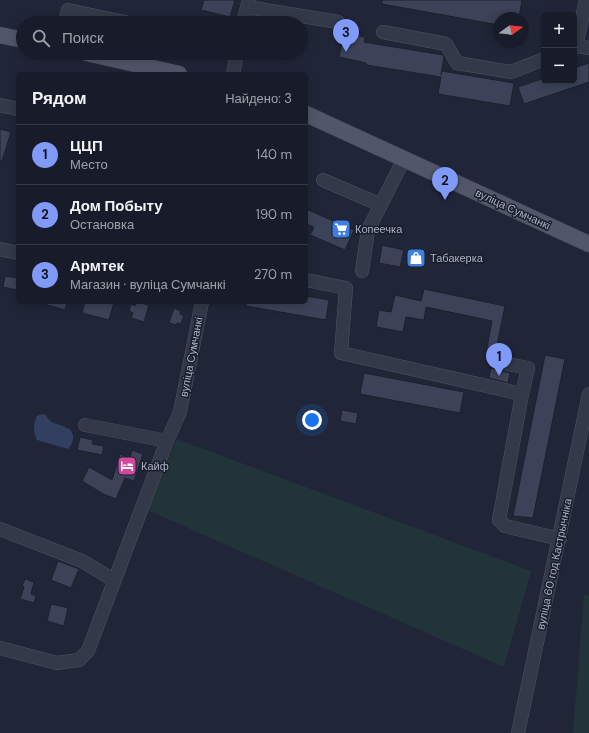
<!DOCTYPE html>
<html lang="ru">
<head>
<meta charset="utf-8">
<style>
  body { margin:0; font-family:"DM Sans",sans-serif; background:#252936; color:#f1f3f6 }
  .controls { position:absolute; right:12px; top:12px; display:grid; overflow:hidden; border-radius:6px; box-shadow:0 2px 10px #0003 }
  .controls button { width:36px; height:36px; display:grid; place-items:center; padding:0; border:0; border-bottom:1px solid #363a47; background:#181c2a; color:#f1f3f6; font:20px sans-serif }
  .compass { position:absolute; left:493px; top:12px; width:36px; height:36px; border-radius:50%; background:#181c2a; box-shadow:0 2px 10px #0003; rotate:75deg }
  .you { position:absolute; left:312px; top:420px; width:14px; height:14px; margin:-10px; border:3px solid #fff; border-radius:50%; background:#1a73e8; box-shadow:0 0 0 6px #1a73e833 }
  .badge { display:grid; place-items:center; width:26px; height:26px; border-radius:50%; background:#7f9af9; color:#111; font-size:13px; font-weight:700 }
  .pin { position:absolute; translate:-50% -33px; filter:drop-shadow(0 1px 2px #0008) }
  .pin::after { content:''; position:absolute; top:21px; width:14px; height:12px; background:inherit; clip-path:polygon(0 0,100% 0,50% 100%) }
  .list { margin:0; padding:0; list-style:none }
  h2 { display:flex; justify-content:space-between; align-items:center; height:52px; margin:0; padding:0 16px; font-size:17px }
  h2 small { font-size:13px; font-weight:400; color:#9fa1a8 }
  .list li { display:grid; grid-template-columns:26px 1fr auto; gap:12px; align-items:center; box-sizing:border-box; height:60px; padding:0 16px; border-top:1px solid #363a47 }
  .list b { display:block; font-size:15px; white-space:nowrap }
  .list p { margin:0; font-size:13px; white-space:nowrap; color:#9fa1a8 }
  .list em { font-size:13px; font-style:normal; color:#9fa1a8 }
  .icon { flex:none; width:22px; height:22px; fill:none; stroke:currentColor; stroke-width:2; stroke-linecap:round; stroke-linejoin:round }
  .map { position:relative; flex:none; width:589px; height:733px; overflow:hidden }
  .search { position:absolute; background:#181c2a; box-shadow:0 2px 10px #0003; left:16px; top:16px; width:292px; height:44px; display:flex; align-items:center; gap:10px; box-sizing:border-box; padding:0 14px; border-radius:22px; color:#9fa1a8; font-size:15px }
  .panel { position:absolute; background:#181c2a; box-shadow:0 2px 10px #0003; left:16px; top:72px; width:292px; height:232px; border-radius:6px }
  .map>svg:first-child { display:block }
</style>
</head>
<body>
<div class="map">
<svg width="589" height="733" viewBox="0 0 589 733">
  <rect width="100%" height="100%" fill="#202638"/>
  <g fill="#223339">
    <path d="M177,439L531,571L504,667L147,510Z"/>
    <path d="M584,594L589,596V733H573Z"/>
  </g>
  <path fill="#333f60" d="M42,414L46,415C50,425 59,423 67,428C76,432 74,443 68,449L37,440C33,432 33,424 37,416Z"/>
  <g fill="#3c4358" stroke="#1b202f">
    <path d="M204,0H235L230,17L201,10Z"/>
    <path d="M382,0H522L519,18H499V25L382,4Z"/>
    <path d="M344,33L365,37L364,42L443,55L444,57L441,75L442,71L514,83L510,106L438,94L441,77L366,65V63L339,57Z"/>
    <path d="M589,63V82L524,104L518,87L544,78V81H574V68Z"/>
    <path d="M0,129L11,132L2,161H0Z"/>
    <path d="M306,209L354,230L345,250L310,235L314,227L306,224Z"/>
    <path d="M382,245L404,250L400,267L379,263Z"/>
    <path d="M5,276L18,278V290L3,287Z"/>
    <path d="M424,289L505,306L495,355L486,353L492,321L426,307L424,320L406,317L403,332L376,327L379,310L391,312L395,295L421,301Z"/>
    <path d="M306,296L329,300L326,320L246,306V302H306Z"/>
    <path d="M44,302H67L65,310L44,304Z"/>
    <path d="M85,302H114L109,320L82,313Z"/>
    <path d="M136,302L149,305L144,322L131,318L133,313L129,311L131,304L135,306Z"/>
    <path d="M174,308L181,311L180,314L184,316L181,324L177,323L176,325L169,323Z"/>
    <path d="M545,355L565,359L533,518L513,516Z"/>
    <path d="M491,368L510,373L508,383L489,378Z"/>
    <path d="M364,373L464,392L460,413L360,394Z"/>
    <path d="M342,410L358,413L356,424L340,421Z"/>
    <path d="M80,437L93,440L92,444L104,446L102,455L77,450Z"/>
    <path d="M132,450L143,454L134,481L125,478L116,499L103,494L82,481L89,467L112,480L120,454L130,458Z"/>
    <path d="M58,561L79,569L71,588L51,580Z"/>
    <path d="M25,579L34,582L31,594L36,596L34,603L20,599L24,587L22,586Z"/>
    <path d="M51,604L68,608L64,626L47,621Z"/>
  </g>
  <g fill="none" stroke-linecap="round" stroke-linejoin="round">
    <g stroke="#4e5363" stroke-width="14">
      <g id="minor">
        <path d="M247,7L338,22"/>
        <path d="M65,23L68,10L129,23"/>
        <path d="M243,23L249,0"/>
        <path d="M383,32L446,44L457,63L511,72L544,59"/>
        <path d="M576,46L589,48"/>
        <path d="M574,47L576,46L586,0"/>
        <path d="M137,64L139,53"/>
        <path d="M233,74L237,53"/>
        <path d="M0,105L18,109"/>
        <path d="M323,180L381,205"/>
        <path d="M0,249L18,253"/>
        <path d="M362,271L368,230L404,159"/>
        <path d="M306,280L346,288L341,353L522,394L499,520L505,526L560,539"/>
        <path d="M502,363L528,368L522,394"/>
        <path d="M85,425L167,441"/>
        <path d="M0,529L82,561L114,580"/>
        <path d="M0,648L57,663L79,660L88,651L167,441L180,412L202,302"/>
        <path d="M518,733L589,394"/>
      </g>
    </g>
    <g stroke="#3d4252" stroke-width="17">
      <g id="major">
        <path d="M0,35L23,40"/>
        <path d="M87,53L179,74"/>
        <path d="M306,114L589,244"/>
      </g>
    </g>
    <use href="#minor" stroke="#333948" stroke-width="13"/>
    <use href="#major" stroke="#515769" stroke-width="16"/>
  </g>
  <defs>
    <g id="supermarket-square" transform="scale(1)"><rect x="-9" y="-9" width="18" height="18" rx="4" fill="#3f7fe0" stroke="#191e2d"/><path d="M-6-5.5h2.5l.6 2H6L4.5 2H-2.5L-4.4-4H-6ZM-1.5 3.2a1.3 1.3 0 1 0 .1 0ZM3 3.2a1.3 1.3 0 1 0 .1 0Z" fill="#fff"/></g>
    <g id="shop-square" transform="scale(1)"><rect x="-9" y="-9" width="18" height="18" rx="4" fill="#3f7fe0" stroke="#191e2d"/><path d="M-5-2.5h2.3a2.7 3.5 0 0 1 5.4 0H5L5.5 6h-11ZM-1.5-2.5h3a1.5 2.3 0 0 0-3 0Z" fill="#fff"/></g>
    <g id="hotel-square" transform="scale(1)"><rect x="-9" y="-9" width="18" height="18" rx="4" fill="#d1479c" stroke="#191e2d"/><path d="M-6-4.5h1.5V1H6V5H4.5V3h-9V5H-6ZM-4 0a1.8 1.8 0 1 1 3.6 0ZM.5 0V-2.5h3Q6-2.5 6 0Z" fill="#fff"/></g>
  </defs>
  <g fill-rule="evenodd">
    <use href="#supermarket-square" x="341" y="229"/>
    <use href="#shop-square" x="416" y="258"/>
    <use href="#hotel-square" x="127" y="466"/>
  </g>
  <g text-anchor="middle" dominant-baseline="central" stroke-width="3" stroke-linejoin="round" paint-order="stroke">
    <g font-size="11" fill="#aeb3c5" stroke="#191e2d">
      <text transform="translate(513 209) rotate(25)">вуліца Сумчанкі</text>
      <text transform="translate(191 357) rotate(-79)">вуліца Сумчанкі</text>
      <text transform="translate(554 564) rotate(-78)">вуліца 60 год Кастрычніка</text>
    </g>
    <g font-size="11" fill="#aeb3c5" stroke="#191e2d" text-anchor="start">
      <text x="355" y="229">Копеечка</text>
      <text x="430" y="258">Табакерка</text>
      <text x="141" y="466">Кайф</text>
    </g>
  </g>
</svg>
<div class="controls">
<button>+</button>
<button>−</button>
</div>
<svg class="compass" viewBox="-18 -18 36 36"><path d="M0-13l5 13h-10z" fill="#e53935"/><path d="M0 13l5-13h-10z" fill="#9fa1a8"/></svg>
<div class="you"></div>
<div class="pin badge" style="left:499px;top:376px">1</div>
<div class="pin badge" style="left:445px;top:200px">2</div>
<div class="pin badge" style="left:346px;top:52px">3</div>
<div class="search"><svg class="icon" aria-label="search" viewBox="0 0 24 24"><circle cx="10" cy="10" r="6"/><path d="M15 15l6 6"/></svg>Поиск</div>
<section class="panel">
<h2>Рядом<small>Найдено: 3</small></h2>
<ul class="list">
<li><span class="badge">1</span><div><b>ЦЦП</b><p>Место</p></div><em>140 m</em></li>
<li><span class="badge">2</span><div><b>Дом Побыту</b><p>Остановка</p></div><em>190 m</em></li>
<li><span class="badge">3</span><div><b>Армтек</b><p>Магазин · вуліца Сумчанкі</p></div><em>270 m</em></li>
</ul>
</section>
</div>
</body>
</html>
